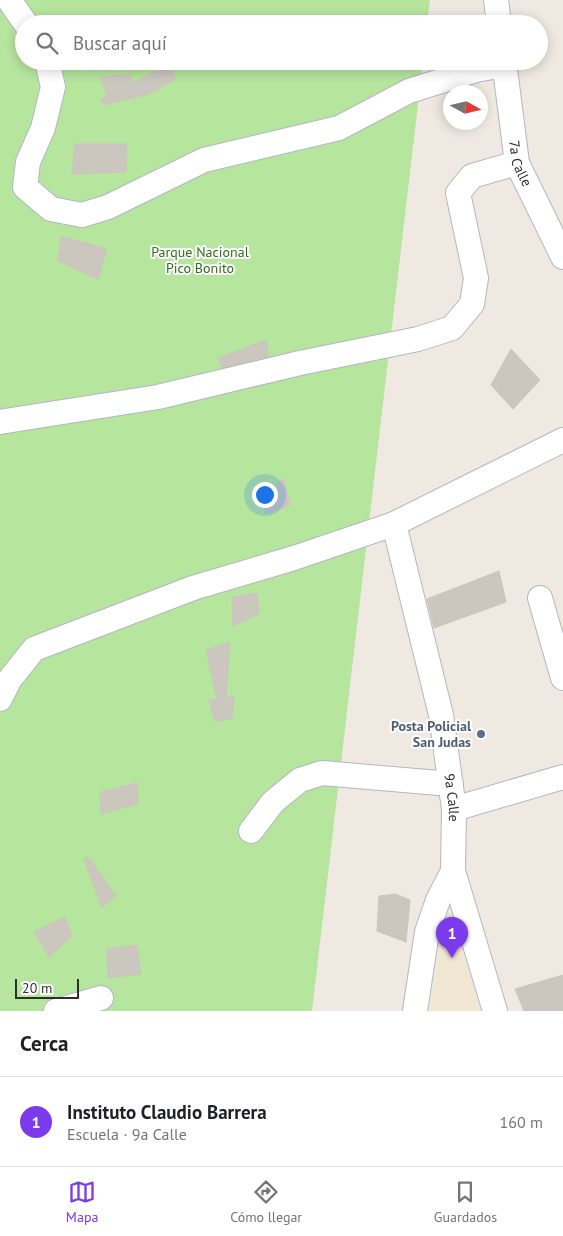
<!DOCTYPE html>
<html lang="es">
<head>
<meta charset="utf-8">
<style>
  body { margin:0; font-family:"PT Sans",sans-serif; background:#f2f2f2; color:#202124 }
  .compass { position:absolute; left:443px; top:85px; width:45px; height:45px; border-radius:50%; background:#fff; box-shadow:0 2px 12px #0003; rotate:98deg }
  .scale { position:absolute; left:15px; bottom:12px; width:64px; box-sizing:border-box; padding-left:5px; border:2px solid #2e2e2e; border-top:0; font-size:14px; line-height:18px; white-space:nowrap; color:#2e2e2e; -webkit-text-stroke:4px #fff; paint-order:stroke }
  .you { position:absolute; left:264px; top:494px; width:18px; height:18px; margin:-12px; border:4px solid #fff; border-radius:50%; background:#1a73e8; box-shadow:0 0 0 8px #1a73e833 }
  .badge { display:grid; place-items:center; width:32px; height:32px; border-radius:50%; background:#7c3aed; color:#fff; font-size:16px; font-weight:700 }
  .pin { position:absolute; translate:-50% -41px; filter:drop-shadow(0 1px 2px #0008) }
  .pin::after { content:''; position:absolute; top:26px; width:18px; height:15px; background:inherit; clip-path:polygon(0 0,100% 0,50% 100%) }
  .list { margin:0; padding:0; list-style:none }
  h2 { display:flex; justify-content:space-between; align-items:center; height:65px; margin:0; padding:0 20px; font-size:21px }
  h2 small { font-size:16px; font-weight:400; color:#757577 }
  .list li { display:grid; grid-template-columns:32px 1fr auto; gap:15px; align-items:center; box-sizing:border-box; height:90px; padding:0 20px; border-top:1px solid #e0e0e0 }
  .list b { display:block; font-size:19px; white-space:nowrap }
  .list p { margin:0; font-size:16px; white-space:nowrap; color:#757577 }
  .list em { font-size:16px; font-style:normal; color:#757577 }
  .icon { flex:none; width:28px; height:28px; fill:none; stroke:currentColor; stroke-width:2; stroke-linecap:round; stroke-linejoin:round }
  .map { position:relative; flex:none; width:563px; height:1011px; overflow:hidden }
  .search { position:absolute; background:#fff; box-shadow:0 2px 12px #0003; left:15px; right:15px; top:15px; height:55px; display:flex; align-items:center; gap:12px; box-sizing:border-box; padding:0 18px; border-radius:28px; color:#757577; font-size:19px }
  .sheet { height:155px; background:#fff }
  nav { display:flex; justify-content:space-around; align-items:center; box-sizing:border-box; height:70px; border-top:1px solid #e0e0e0; background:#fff; font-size:14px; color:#757577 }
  nav a { display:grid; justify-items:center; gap:2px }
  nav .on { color:#7c3aed }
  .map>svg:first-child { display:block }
</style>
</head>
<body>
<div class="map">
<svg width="563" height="1011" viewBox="0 0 563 1011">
  <rect width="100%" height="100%" fill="#efe9e1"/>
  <path fill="#f0e6d1" d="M450,905L480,1011H429Z"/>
  <path fill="#b6e59e" d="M0,0H430L427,24H24V61H423L312,1011H0Z"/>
  <g fill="#cbc7bf" stroke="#cbc5ba">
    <path d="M169,64L176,79L149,94L104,105L101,99L107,96L101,77L130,74L132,83Z"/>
    <path d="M75,144H127L126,172L72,174Z"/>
    <path d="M61,236L107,249L98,279L58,261Z"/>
    <path d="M266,340L268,357L222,368L218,358Z"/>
    <path d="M511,349L540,380L513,409L491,385Z"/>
    <path d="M284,479L290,505L265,514L263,495Z"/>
    <path d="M499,571L506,602L434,628L427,599Z"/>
    <path d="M257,593L259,614L233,626L232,597Z"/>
    <path d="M230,642L226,698L234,696L232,719L215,721L209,700L217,699L206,650Z"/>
    <path d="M137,783L138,804L101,814L100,792Z"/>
    <path d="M88,857L116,895L102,908L84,859Z"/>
    <path d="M395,894L410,900L406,942L377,931L379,896Z"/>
    <path d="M65,917L72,936L49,957L34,932Z"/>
    <path d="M137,945L141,974L108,978L107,949Z"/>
    <path d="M563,975V1011H524L515,989Z"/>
  </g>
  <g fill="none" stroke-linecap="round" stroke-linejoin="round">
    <g stroke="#b4b7c1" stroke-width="26">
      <g id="minor">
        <path d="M9,0L26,24"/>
        <path d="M496,0L499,24"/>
        <path d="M47,61L53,87L43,128L28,162L25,187L51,209L82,215L108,207L204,160L339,128L409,91L476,70L504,65"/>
        <path id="s1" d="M504,61L517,163L563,257"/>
        <path d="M0,422L158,397L300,363L418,339L452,328L472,304L476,278L458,193L472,176L517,163"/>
        <path id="s2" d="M394,524L441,715L454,809L453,871L495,1011"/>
        <path d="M540,598L563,678"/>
        <path d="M0,699L10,679L34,649L193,588L294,558L394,524L563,440"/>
        <path d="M454,809L563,777"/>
        <path d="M251,831L273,802L300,780L322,773L451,784"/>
        <path d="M56,1011L101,998"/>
        <path d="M415,1011L427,932L438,900L453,871"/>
      </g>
    </g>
    <use href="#minor" stroke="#fff" stroke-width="24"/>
  </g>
  <circle fill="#5c6f8a" stroke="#fff" stroke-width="2" cx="481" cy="734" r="5"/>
  <g text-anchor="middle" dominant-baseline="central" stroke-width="4" stroke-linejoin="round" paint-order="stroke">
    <g font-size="14" fill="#2e2e2e" stroke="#fff">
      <text stroke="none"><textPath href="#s1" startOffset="104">7a Calle</textPath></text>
      <text stroke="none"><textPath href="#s2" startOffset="280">9a Calle</textPath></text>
    </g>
    <g font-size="14" fill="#2c6e1b" stroke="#fff">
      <text x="200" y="252">Parque Nacional<tspan x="200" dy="16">Pico Bonito</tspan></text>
    </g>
    <g font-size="14" font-weight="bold" fill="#4e5e75" stroke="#fff" text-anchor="end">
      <text x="471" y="726">Posta Policial<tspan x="471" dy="16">San Judas</tspan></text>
    </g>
  </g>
</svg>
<svg class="compass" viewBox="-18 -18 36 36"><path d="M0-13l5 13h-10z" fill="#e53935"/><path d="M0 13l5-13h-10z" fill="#757577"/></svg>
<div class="scale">20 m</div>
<div class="you"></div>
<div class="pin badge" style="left:452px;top:958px">1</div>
<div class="search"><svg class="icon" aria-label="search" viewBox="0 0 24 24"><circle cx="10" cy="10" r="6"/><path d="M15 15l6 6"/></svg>Buscar aquí</div>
</div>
<section class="sheet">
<h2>Cerca<small></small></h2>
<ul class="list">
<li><span class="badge">1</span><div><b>Instituto Claudio Barrera</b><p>Escuela · 9a Calle</p></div><em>160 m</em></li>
</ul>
</section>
<nav>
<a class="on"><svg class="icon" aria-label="map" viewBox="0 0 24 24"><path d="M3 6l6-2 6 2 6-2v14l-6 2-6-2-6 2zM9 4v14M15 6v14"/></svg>Mapa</a>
<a><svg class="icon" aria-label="directions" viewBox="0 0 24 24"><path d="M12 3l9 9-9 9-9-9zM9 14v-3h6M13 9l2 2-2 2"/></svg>Cómo llegar</a>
<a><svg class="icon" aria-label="saved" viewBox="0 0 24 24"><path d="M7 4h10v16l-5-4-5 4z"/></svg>Guardados</a>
</nav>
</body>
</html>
